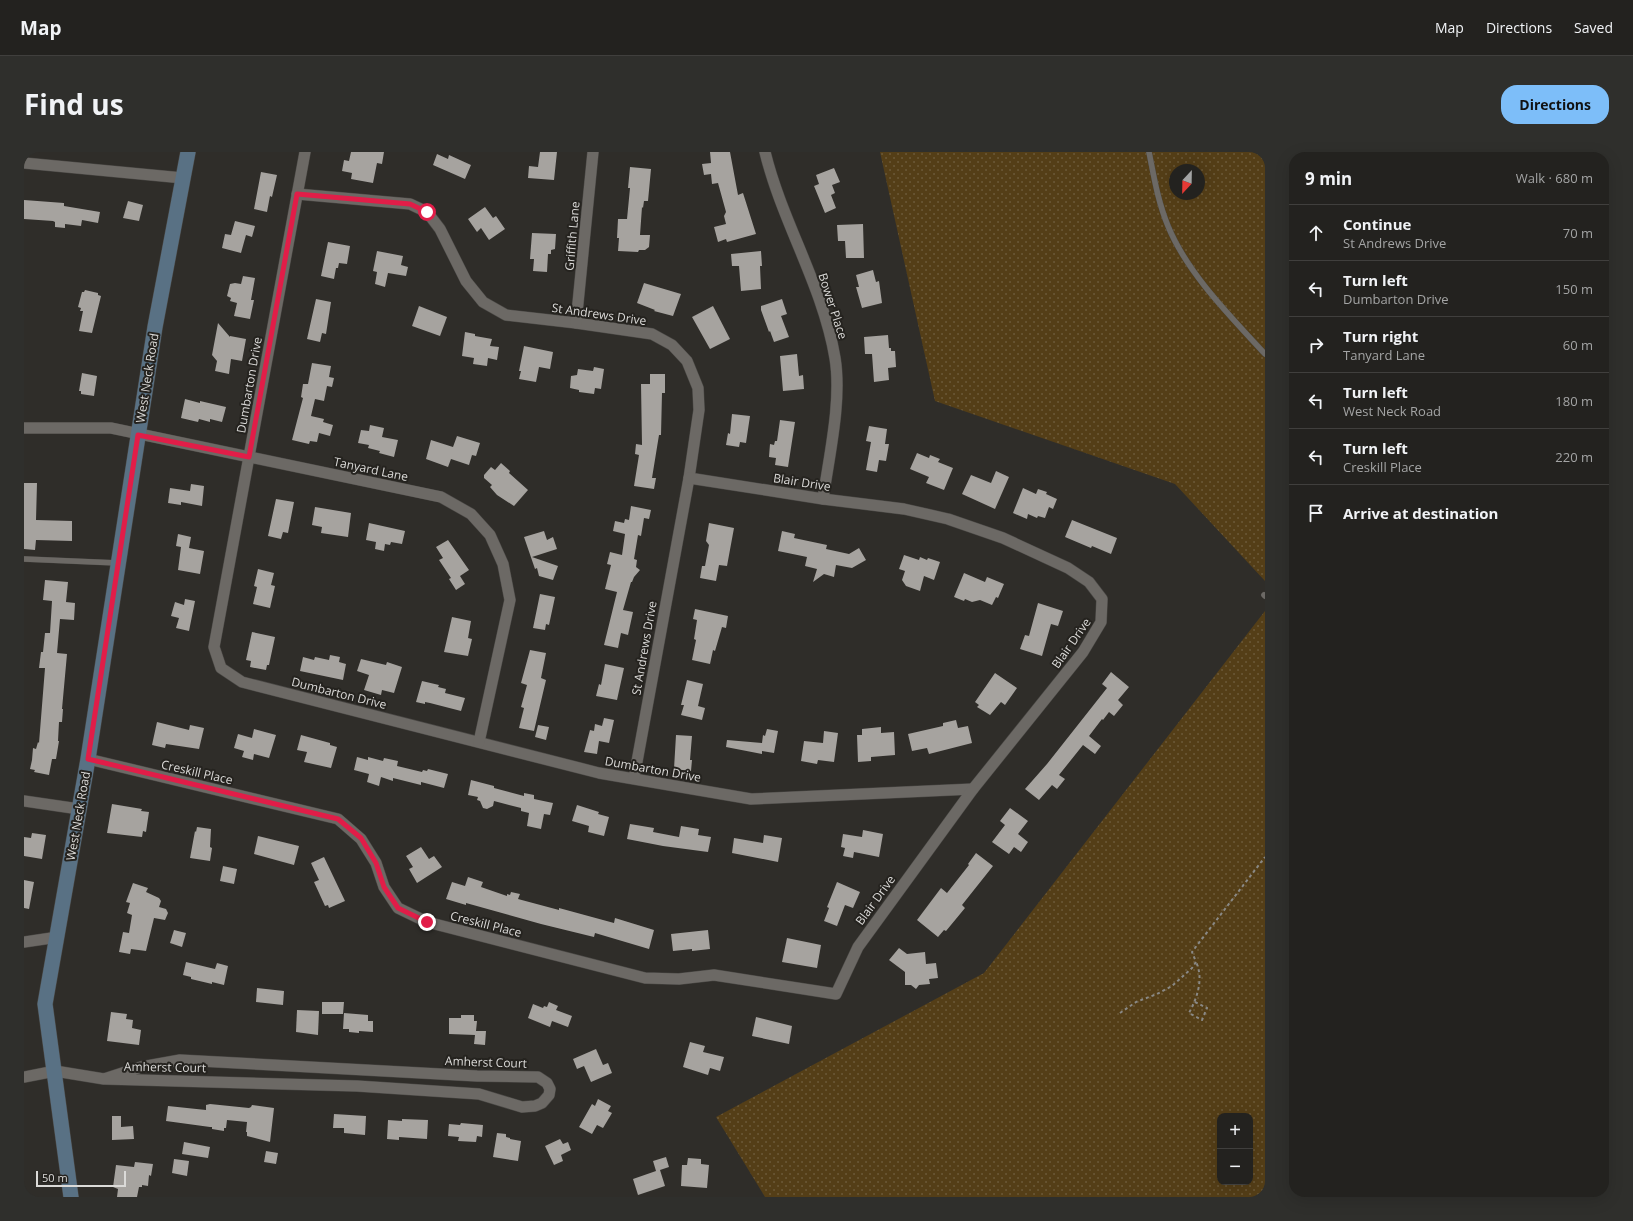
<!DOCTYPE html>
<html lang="en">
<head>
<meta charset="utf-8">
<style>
  body { margin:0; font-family:"Open Sans",sans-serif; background:#2f2f2c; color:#f1f3f6 }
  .controls { position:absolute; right:12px; bottom:12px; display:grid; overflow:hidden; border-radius:8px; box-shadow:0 4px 16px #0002 }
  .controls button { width:36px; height:36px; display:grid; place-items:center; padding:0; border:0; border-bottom:1px solid #403f3d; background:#23221f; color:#f1f3f6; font:20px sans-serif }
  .compass { position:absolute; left:1145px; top:12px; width:36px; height:36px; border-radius:50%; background:#23221f; box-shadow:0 4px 16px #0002; rotate:202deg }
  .scale { position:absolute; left:12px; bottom:10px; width:90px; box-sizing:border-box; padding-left:4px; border:2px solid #dbdad8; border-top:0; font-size:11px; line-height:14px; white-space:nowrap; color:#dbdad8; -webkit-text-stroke:3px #25231f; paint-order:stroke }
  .stop { position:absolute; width:12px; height:12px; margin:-9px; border:3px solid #e11d48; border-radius:50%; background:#fff }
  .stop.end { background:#e11d48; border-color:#fff; box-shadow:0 1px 4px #0008 }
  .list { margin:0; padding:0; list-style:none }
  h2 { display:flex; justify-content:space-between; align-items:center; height:52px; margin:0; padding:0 16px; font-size:17px }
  h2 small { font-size:13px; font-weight:400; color:#a3a4a4 }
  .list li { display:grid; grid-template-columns:26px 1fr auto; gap:12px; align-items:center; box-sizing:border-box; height:56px; padding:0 16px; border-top:1px solid #403f3d }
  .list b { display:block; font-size:15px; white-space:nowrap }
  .list p { margin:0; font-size:13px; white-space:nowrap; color:#a3a4a4 }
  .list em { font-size:13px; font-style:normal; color:#a3a4a4 }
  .icon { flex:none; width:22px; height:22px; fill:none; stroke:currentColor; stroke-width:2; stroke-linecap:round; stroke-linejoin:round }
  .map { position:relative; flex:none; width:1241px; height:1045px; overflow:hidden; border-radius:16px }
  header { display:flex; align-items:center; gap:24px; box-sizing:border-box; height:56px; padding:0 20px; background:#23221f; border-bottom:1px solid #403f3d }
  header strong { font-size:19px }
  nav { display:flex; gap:22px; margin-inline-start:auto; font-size:14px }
  .intro { display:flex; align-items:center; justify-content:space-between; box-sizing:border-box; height:96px; padding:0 24px }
  h1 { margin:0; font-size:28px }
  .button { padding:10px 18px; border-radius:16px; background:#7dbef9; color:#111; font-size:14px; font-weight:700 }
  main { display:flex; gap:24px; padding:0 24px }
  aside { flex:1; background:#23221f; border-radius:16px; box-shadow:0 4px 16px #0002 }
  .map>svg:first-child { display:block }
</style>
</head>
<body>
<header>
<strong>Map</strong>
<nav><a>Map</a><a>Directions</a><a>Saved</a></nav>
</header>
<div class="intro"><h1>Find us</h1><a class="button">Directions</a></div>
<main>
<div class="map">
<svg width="1241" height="1045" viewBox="0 0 1241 1045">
  <defs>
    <pattern id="grass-dots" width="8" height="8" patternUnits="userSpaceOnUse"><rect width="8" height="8" fill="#543e17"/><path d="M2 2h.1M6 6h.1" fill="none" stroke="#6c5938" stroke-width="1.8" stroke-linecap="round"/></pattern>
  </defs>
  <rect width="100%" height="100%" fill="#2f2d29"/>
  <g fill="url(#grass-dots)" fill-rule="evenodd">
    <path d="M856,0H1241V429L1151,332L911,249ZM1151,18H1175V42H1151Z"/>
    <path d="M1241,459V1045H741L692,965L960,821ZM1196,964H1226V1030H1196Z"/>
  </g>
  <g fill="#a6a39f">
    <path d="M327,0H360L358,12L353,11L349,31L327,27L328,21L318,19L320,8L325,9Z"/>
    <path d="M516,0H533L530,28L504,26L505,14L514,15Z"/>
    <path d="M686,0H706L714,43L719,41L732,82L703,90L702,87L694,90L690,75L702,72L700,64L702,60L694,31L688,32L687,22L680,23L678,12L687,11Z"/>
    <path d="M413,2L424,7L425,3L447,13L441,27L409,13Z"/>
    <path d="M606,15L627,17L624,49H620L619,56L618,55L616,83H626L625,95L621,98H615L614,100L594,99L595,86H593L594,67H603L606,36H604Z"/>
    <path d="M810,16L816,30L808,33L811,41L807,43L812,56L801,61L790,34L795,32L792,23Z"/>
    <path d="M237,20L253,23L248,45L246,44L243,60L230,57Z"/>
    <path d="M0,48L40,51V54L76,60L74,71L58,68L57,74L41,72V76L31,75V70L29,69L0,67Z"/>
    <path d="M104,49L119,53L115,69L99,66Z"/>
    <path d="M461,55L469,66L472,64L481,77L465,88L457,76L453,80L444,67Z"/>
    <path d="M211,69L231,74L228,85L222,83L217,101L198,96L201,82L207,83Z"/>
    <path d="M839,72L840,106H822L821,89H814L813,73Z"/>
    <path d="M508,81L532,82L531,97L527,98V102H524L523,120L509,119L510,107H506Z"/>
    <path d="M304,90L326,94L323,112L315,111L314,116H312L310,127L297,124Z"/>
    <path d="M353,99L379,104L377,113L384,115L382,124L364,121L361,135L351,132L353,120L349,119Z"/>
    <path d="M737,99L738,114H736L737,137L717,139L715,114H708L707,102Z"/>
    <path d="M849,118L852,130L855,129L858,151L838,156L832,135H835L832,123Z"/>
    <path d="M219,124L231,126L227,148H230L226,167L210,164L213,151L206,149L207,146L203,144L206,132L211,131L217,132Z"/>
    <path d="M620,131L657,142L649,164L630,159L631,158L613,151Z"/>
    <path d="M61,138L74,141V143L77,144L68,181L55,179L59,159H56L57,156L54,155L58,140H60Z"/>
    <path d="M292,147L307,150L302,182L298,181L296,190L283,187Z"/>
    <path d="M758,147L763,162L757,164L765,185L750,190L746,179L745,180L737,158V154Z"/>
    <path d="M395,154L423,165L416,184L388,174Z"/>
    <path d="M689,154L706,187L686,197L668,165Z"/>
    <path d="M194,171L206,185V184L222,187L218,209L207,207L205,222L191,219L193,209L188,203Z"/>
    <path d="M441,180L451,182V184L468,187L466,194L475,195L473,208L464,206L463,214L449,212L450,206L438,204Z"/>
    <path d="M864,183L865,196H867V199H871L872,215L864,216L865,228L850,230L848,202H841L840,185Z"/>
    <path d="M500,194L529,200L526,217L515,215L512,230L495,227L497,219H495Z"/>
    <path d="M773,202L775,224L779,223L780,237L759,239L756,204Z"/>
    <path d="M288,211L307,214L305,225L310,226L308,235L303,234L300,249L291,247L287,264L300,267L299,270L309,273L306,284L295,281L293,290L286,289L285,292L268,288L279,246L277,245L279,232H284Z"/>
    <path d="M570,215L580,217L577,237L571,236L570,242L555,240V238L546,236L547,224L553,223L554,217L569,219Z"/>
    <path d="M58,221L73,224L70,244L57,242V239H55Z"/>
    <path d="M626,222H641V241H638L637,283H635L628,326H632L630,337L610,334L615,303L611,302L612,292L618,293L617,232H626Z"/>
    <path d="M161,247L176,251V249L202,255L198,270L186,267V270L175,267L174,270L157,266Z"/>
    <path d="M708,262L726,264L722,291L716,290L715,295L702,293L704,281L706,282Z"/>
    <path d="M756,268L771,270L764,315L751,313L752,306L745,305L746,292L750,293L751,289H753Z"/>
    <path d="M346,273L360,276L358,285L374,288L370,305L355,301L356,299L344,296L345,293L334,291L337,278L345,279Z"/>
    <path d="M845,274L863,277L861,292H865L862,309L855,308L853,320L842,318L847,290L842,289Z"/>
    <path d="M433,284L456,291L452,304L448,303L445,313L427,307L424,315L402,307L407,288L429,295Z"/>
    <path d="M893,301L905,306L906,303L916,307L914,310L929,316L920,338L902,331L905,325L886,317Z"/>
    <path d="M477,311L486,319L485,321L504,338L490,354L473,343L466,335L468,333L460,326V323L467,315L471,318Z"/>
    <path d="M972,319L985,325L971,357L938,342L947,323L967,331Z"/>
    <path d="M0,331H13L12,368L48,369V389L12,388L11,398L0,397Z"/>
    <path d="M167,332L180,334L178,354L157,350V353L144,351L146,336L166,339Z"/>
    <path d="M999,336L1012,342L1014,337L1023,340L1022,342L1033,347L1029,357L1025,355L1021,366L1014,364L1013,366L1004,362L1003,367L989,361Z"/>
    <path d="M252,347L270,350L264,381L259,380L257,387L244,384Z"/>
    <path d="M607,354L627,358L625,367L620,366L617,384L614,383L610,407L613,408L612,415L616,418L610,425L608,430H607L599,458L609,460L604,483L597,481L594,496L580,493L593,440L581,437L587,413L583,412L586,400L598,403L601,382L589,379L591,369L600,371L601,367L605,368Z"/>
    <path d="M291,355L327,361L324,385L297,381L298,375L288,373Z"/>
    <path d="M1048,368L1093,386L1087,402L1068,394L1067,396L1041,385Z"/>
    <path d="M345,371L381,379L378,392L367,390L366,393L361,392L360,399L351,397L352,390L342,388Z"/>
    <path d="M685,371L710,376L703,414L695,413L692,429L676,426L678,414H681L685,393L682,389Z"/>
    <path d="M520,379L523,388L529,385L533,397L508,405L534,414L529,428L515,424L513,416L511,417L500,385Z"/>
    <path d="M758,379L771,382L770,386L803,393L802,397L825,402L835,396L842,408L828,416L812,413L810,425L800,422L789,430L793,417L781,414L783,405L754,399Z"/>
    <path d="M154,382L167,385L165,396L180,399L176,422L154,418L157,395L152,394Z"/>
    <path d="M424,388L445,418L436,424L441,432L432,438L425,427L427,426L415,408L419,406L412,395Z"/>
    <path d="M880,403L895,408L896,405L903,408L904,406L916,410L910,428L900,424L896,439L882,434L878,428L881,419L875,417Z"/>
    <path d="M234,417L250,421L247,433L251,434L246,456L229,452L233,435L230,434Z"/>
    <path d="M940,421L961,430L963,425L980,432L974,446L972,445L968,453L956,448L948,450L941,447L940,449L930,445Z"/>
    <path d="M21,428L44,430L42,450L51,451L50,468L36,467L33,501L43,502L38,557H39L38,570H35L34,589H35L32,607H28L25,623L10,620L11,618L6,617L8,608L9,596L12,597L14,590L15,591L21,516H15L17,500H19L21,481H26L28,449L19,448Z"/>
    <path d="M516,442L531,445L525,473L522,472L521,478L509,476Z"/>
    <path d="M161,447L171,449L165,479L152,476L155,466L147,464L151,450L160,453Z"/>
    <path d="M1014,451L1039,459L1034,474L1027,472L1018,504L996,497L1001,483L1005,484Z"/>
    <path d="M671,457L704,464L702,476L698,475L691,499L689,498L686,512L668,508L672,488L670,487L673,468L669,467Z"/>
    <path d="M428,465L447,469L444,486L448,487L444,504L420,500Z"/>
    <path d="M228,480L251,485L245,513H243L242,518L226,515L227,509L222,508Z"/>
    <path d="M506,498L522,501L517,526L522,528L510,579L495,576L500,556L497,555L503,533L497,531Z"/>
    <path d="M306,503L316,505L315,510L322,512L319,528L276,519L279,505L290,508L291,505L305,508Z"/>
    <path d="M337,507L362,513L363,510L378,515L370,541L358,538L357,543L340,538L345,523L333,519Z"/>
    <path d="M581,512L600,516L593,548L572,544L575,532L577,533Z"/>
    <path d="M1087,520L1105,535L1094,548L1099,553L1090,564L1085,560L1079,568L1078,567L1065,584L1077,594L1071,602L1059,593L1035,623L1041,627L1033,637L1028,633L1015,648L1001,637L1023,612L1083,536L1078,532Z"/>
    <path d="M971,521L993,536L981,553L977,550L966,563L953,555L955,553L951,550Z"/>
    <path d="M663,528L679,532L674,554L681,556L678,568L657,563L660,553H657Z"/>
    <path d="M398,529L415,533L414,535L422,537L421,541L441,546L437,559L406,551L401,550V552L392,550Z"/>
    <path d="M580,566L590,568L585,591L575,589L573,602L560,600L566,578L570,579L571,572L578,574Z"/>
    <path d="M932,568L934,576L944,574L948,591L905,602L903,596L888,599L884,582L919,574V571Z"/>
    <path d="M133,570L165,578L166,573L180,576L175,597L142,592L141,596L128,593Z"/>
    <path d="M514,573L525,575L522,588L511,585Z"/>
    <path d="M857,575V581L870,580L871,603L847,605V609L834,610L833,583H838V577Z"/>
    <path d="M230,577L252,583L245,606L230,602L229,608L218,605L220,599L210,596L214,582L228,586Z"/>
    <path d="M743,577L754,579L750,601L738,599V602L702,595L703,588L738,591L739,583L741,584Z"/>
    <path d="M800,579L814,581L810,610L794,608L793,612L777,609L780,589L799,591Z"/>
    <path d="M277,583L306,591V593L313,595L307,616L280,610L283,600L273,598Z"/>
    <path d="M652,583L668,584L666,608H668L667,619L650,617Z"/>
    <path d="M333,605L344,608V605L359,609L360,606L374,609L373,614L398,620L399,618L403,619L404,617L424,622L420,636L397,630V633L369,626V629L357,625L355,634L343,630L345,622L330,618Z"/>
    <path d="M447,628L470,634V636L500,644V641L510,643V647L529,651L526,663L520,662L517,677L503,674L505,661L497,659V656L470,649L469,654L463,657L459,656L456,649L453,648L454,645L444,643Z"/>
    <path d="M88,652L118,657L117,659L125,660L122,680L119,679L118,685L83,681Z"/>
    <path d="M553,653L575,660L574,662L585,665L580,684L564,680L565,674L548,669Z"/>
    <path d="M986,656L1004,669L994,682L1004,690L997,700L990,695L985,702L968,690L981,673L976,669Z"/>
    <path d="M606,672L630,676L629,680L655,685L657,674L675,677L674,683L687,685L684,700L639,694L603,687Z"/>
    <path d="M173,675L187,677L186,695L188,696L186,709L166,706L171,679L172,680Z"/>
    <path d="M839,678L859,682L855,705L830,700L829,706L819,704L821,696L817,695L819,682L838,685Z"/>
    <path d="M8,681L22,683L18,707L0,704V685L7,686Z"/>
    <path d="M740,683L758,686L754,710L708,701L710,686L739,691Z"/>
    <path d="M234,684L275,694L270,713L230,702Z"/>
    <path d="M397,695L405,707L410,704L418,715L393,731L385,717L389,715L382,704Z"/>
    <path d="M952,701L969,714L938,753L941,756L922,779L920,778L914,785L893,768L917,736L923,741L945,713L944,712Z"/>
    <path d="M300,705L321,749L305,756L304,753L301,754L290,730L295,728L287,711Z"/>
    <path d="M199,714L213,717L210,732L196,729Z"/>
    <path d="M444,725L459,730L457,735L483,744V742L486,743L487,740L496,742L494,747L535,758V756L590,771L591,766L630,778L625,797L571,781L570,785L517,772L442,751V753L422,747L428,730L441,734Z"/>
    <path d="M0,728L10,730L5,757L0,756Z"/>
    <path d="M813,730L836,740L829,756L821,753L813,774L800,769L805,756L803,755Z"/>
    <path d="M109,731L124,736L122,740L135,746L137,749L135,755L142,757L144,761L141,768L130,766L122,799L107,797L106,802L95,800L99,780L105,781L108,763L103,761L106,751L102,750Z"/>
    <path d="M150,778L162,781L158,795L146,791Z"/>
    <path d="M684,778L686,797L668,799V797L649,799L647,782Z"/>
    <path d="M763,786L797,793L793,816L758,810Z"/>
    <path d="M875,796L883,802L901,800L902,812L912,811L914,826L905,827L906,832L895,833L892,837L887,833H881V820L865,808Z"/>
    <path d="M162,810L191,817L193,811L204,814L200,833L188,830V832L167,827V825L159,823Z"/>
    <path d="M233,836L260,839L259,853L232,850Z"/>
    <path d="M298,850H320L319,862H298Z"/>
    <path d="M525,850L534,854L532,858L548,864L544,875L528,869L526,875L504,866L509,852L519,856L520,854L523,855Z"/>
    <path d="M273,858L295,859L294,883L272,880Z"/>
    <path d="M87,860L103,862L102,867L109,868L108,876L117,878L115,893L83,889Z"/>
    <path d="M320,861L344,863V869H349V880L335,879V881L325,880V877H319Z"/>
    <path d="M437,863H450V869H453L452,879H462L461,893L450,892L451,883L425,882V866H437Z"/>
    <path d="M732,865L768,874L765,892L728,884Z"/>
    <path d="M666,890L681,894L679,900L700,905L696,919L686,916L684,923L659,915Z"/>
    <path d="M572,897L579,913L584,911L588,921L567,930L560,914L553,917L549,907Z"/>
    <path d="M574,947L587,954L584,959L588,961L579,976L573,973L568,982L555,975L568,952L571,954Z"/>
    <path d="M186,952L225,956L227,955L228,953L250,956L246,990L223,984V980H222L223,970L203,968L202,976H200V979L188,977V975H186L142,969L144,954L182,958V953Z"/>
    <path d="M310,962L342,964L341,983L320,981V976H309Z"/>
    <path d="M88,964H97V975L109,974L110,987L88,988Z"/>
    <path d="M378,967L404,968L403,987L375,985V988L363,987L364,968L378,969Z"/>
    <path d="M437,971L459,973L458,985L453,984L452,990L434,989L435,985L424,984L425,972L436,973Z"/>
    <path d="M473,981L482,982V985L486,986V987L497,989L494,1009L469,1005Z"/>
    <path d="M536,987L539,992L544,990L547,998L537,1003L539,1009L530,1013L521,994Z"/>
    <path d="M160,990L186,995L184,1006L158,1002Z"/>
    <path d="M242,999L254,1001L252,1012L240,1010Z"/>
    <path d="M642,1005L645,1015L636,1018L641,1034L614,1043L609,1027L632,1019L629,1009Z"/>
    <path d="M664,1006L677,1007V1012L685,1013L683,1036L657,1034L658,1013H663Z"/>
    <path d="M150,1007L165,1009L163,1024L148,1021Z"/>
    <path d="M111,1010L129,1012L127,1024L125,1023L124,1034L118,1033V1035H115L113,1045H93L94,1037L89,1035L92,1013L110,1015Z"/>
  </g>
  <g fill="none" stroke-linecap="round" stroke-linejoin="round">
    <g stroke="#4a4845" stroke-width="6">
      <g id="lane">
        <path d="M1125,0C1130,25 1134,50 1144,74C1163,121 1207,165 1241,202"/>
        <path d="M0,407L94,411"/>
        <path d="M1240,443L1241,444"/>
      </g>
    </g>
    <g stroke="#4a4845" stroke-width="12">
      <g id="street">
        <path d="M281,0L190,495L197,516L218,530L575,621L727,647L949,637"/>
        <path d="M741,0C758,70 799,134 811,206C818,249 805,304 799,347"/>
        <path d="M0,11L159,26"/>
        <path d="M273,42L386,52L403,60L416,77L442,129L459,150L482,163L552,171L628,182L648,193L663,209L674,236L675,258L665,326L610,626"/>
        <path d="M552,171L569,0"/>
        <path d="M0,276H87L417,345L447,362L466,383L479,412L486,448L455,590"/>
        <path d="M64,607L314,667L337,687L352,711L360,735L374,756L403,770L621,826L655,827L690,823L812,842L834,795L949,637L1059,500L1077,470L1078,447L1065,430L1044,416L979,386L924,367L880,357L799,347L665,326"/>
        <path d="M0,649L55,657"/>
        <path d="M0,790L34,785"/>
        <path d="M0,925L31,919L80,927L333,934L455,942L498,955L511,954L518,951L525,943L526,937L523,931L514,925L453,924L156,908L117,915L80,927"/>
      </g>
    </g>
    <g stroke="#4a4845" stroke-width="16">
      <path id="secondary" d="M47,1045L21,852L64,607L131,175L164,0"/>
    </g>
    <g stroke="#8a8986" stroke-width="2" stroke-dasharray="3 3" stroke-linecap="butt">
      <path d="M1171,850L1183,856L1178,868L1165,861C1173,846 1180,827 1172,810"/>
      <path d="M1096,861L1112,850L1133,842L1148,834L1168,816L1172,810L1168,800L1171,796L1241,705"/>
    </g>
    <use href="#lane" stroke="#6c6965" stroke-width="5.5"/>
    <use href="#street" stroke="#6c6965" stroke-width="11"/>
    <use href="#secondary" stroke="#597184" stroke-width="15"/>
  </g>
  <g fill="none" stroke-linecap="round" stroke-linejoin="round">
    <path stroke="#e11d48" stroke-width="5" d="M403,60L386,52L273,42L225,305L114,283L64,607L314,667L337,686L352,711L360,735L374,756L403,770"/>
  </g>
  <g text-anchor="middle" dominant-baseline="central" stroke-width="4" stroke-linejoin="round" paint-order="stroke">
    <g font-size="12" fill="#dbdad8" stroke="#25231f">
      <text transform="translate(548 84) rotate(-85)">Griffith Lane</text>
      <text transform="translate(809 154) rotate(72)">Bower Place</text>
      <text transform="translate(575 162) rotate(8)">St Andrews Drive</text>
      <text transform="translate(123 226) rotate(-81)">West Neck Road</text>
      <text transform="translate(225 233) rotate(-80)">Dumbarton Drive</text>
      <text transform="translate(347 317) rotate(12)">Tanyard Lane</text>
      <text transform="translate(778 330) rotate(9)">Blair Drive</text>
      <text transform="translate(1047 491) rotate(-55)">Blair Drive</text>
      <text transform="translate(620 496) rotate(-80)">St Andrews Drive</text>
      <text transform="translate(315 541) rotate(14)">Dumbarton Drive</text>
      <text transform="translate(629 617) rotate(10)">Dumbarton Drive</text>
      <text transform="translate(173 620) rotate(13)">Creskill Place</text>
      <text transform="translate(54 664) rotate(-80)">West Neck Road</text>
      <text transform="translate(851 748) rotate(-54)">Blair Drive</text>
      <text transform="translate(462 772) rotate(14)">Creskill Place</text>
      <text transform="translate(462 910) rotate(2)">Amherst Court</text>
      <text transform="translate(141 915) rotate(1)">Amherst Court</text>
    </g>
  </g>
</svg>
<div class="controls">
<button>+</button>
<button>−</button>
</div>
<svg class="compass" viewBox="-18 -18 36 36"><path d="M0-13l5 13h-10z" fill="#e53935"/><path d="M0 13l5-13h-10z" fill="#a3a4a4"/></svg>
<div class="scale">50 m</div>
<div class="stop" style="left:403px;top:60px"></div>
<div class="stop end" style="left:403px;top:770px"></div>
</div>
<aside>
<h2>9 min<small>Walk · 680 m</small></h2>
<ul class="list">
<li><svg class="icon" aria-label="ahead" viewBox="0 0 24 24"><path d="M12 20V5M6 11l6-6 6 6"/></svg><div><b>Continue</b><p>St Andrews Drive</p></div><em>70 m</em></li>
<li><svg class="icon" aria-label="left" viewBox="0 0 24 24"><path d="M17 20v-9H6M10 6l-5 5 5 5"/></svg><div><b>Turn left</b><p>Dumbarton Drive</p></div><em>150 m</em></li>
<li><svg class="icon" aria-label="right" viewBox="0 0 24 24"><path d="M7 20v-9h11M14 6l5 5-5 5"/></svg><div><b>Turn right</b><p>Tanyard Lane</p></div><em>60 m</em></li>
<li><svg class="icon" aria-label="left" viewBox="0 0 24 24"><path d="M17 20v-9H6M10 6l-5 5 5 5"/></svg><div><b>Turn left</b><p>West Neck Road</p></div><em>180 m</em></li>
<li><svg class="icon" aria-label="left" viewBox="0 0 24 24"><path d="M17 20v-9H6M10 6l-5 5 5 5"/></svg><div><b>Turn left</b><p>Creskill Place</p></div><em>220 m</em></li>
<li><svg class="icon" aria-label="arrive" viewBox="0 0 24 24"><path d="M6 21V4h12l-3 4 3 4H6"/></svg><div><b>Arrive at destination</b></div></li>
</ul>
</aside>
</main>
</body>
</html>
